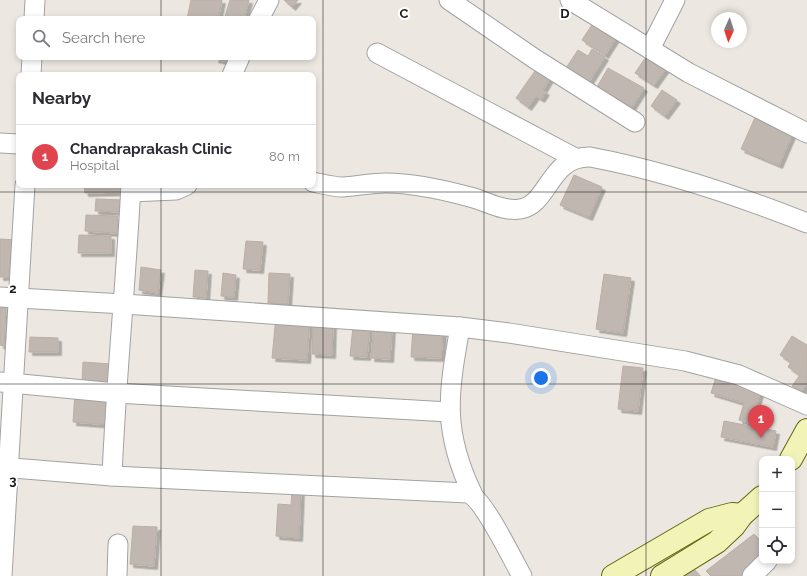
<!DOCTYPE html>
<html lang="en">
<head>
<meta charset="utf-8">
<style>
  body { margin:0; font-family:Raleway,sans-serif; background:#f7f7f7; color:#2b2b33 }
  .controls { position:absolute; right:12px; bottom:12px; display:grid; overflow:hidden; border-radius:8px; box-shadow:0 2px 6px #0003 }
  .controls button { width:36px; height:36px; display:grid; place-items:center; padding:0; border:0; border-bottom:1px solid #e1e1e2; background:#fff; color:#2b2b33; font:20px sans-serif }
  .compass { position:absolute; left:711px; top:12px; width:36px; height:36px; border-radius:50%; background:#fff; box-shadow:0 2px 6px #0003; rotate:183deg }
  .you { position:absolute; left:541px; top:378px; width:14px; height:14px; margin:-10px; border:3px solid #fff; border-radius:50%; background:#1a73e8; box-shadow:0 0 0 6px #1a73e833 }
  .badge { display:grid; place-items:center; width:26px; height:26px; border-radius:50%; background:#d93025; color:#fff; font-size:13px; font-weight:700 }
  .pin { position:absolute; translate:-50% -33px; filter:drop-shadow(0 1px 2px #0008) }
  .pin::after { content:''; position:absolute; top:21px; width:14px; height:12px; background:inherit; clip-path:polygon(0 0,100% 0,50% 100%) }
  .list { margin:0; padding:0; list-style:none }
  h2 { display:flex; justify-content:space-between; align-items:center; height:52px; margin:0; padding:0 16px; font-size:17px }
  h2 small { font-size:13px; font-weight:400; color:#7c7c81 }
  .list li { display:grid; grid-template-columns:26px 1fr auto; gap:12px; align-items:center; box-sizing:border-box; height:64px; padding:0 16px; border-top:1px solid #e1e1e2 }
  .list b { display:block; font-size:15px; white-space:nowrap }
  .list p { margin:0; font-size:13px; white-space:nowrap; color:#7c7c81 }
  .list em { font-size:13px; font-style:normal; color:#7c7c81 }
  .icon { flex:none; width:22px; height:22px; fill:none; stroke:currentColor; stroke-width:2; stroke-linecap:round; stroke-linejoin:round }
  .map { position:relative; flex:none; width:807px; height:576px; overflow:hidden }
  .search { position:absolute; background:#fff; box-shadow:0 2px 6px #0003; left:16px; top:16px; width:300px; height:44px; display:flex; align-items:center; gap:10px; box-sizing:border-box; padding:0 14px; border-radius:8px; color:#7c7c81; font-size:15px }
  .panel { position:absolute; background:#fff; box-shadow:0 2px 6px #0003; left:16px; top:72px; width:300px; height:116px; border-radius:8px }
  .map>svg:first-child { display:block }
</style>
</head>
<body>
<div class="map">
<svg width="807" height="576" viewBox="0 0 807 576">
  <defs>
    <filter id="shadow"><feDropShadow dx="3.5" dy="3.5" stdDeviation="0" flood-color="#0004"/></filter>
  </defs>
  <rect width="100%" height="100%" fill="#ece8e1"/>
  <g fill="#c0b7b1" stroke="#bcaea5" filter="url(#shadow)">
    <path d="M191,0H222L218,19H187Z"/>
    <path d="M230,0H249L244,19H235L225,16Z"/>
    <path d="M284,0H298L292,7Z"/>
    <path d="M595,20L618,35L605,55L582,40Z"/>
    <path d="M592,49L605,57L589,82L566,68L578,50L588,56Z"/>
    <path d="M648,54L667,67L654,85L635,73Z"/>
    <path d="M216,57H233L232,63L215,59Z"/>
    <path d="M537,68L551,77L543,90L546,92L541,99L536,96L528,107L516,98Z"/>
    <path d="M608,68L644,88L632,107L597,87Z"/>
    <path d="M662,90L677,100L665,116L651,106Z"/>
    <path d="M758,111L795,128L779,165L741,149Z"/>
    <path d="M574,175L602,187L589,217L560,205Z"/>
    <path d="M84,185H125V192L85,193Z"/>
    <path d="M96,199L126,200L125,212L95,211Z"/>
    <path d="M86,215L118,216L117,233L85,231Z"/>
    <path d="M79,235L111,236V253H78Z"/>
    <path d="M0,239L17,240L16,277H0Z"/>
    <path d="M246,241L263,242L260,270L243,269Z"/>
    <path d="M141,267L161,270L158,293L139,290Z"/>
    <path d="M195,270L208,271L206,298L193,297Z"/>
    <path d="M223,273L236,275L234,297L221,296Z"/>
    <path d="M269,273L290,274L288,304L268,303Z"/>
    <path d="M604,274L631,278L623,333L596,329Z"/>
    <path d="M0,305L6,306L4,346L0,345Z"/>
    <path d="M276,316L310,319L307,360L272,358Z"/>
    <path d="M313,324L333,325L332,355L312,354Z"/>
    <path d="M353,326L370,327L367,357L350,356Z"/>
    <path d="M374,327L392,328L390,359L371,358Z"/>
    <path d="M413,328L443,330L441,358L411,357Z"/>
    <path d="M792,336L807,345V383L801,392L792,386L800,375L788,367L791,362L780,355Z"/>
    <path d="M30,337L58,338V352H29Z"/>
    <path d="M83,362L111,364L110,384L82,383Z"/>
    <path d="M623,366L643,368L638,411L618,409Z"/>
    <path d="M716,377L761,390L751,424L739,420L744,403L711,393Z"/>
    <path d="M75,392L113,395L110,425L73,422Z"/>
    <path d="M724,421L776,431L773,447L721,437Z"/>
    <path d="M292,488L301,489L299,538L276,536L278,504L291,505Z"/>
    <path d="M133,526L157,527L154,566L130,564Z"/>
    <path d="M754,534L762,542V560L748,576H711L706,571Z"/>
    <path d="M691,566L700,576H679Z"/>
  </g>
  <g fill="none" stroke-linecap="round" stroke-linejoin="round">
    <g stroke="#a2a2a2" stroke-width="21">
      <g id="street">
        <path d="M449,0L535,59L635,122"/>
        <path d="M570,0L689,73L807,133"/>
        <path d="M34,19L35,0"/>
        <path d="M259,19L269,0"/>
        <path d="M650,49L675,0"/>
        <path d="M377,53L575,158"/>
        <path d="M31,75L32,57"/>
        <path d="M232,75L240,57"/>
        <path d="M0,143L19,144"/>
        <path d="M313,182C323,184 333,187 343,187C357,186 372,183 386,183C413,183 444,190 470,197C486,201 504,212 520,209C549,205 549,156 590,157C665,171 736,195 807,223"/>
        <path d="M131,192L176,190L187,185"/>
        <path d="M0,297L124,304L460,327L509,333L685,361L739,375L807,405"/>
        <path d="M460,327C448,395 442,431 473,495"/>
        <path d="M0,382L116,393L449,412"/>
        <path d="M0,467L112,476L468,493C484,499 512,559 522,576"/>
        <path d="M112,476C116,379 126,282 131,185"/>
        <path d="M2,576L25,185"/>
        <path d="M117,576L118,544"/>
        <path d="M752,576L767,561"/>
      </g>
    </g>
    <g stroke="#60670d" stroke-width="24">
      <g id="secondary">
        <path d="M791,459L807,430"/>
        <path d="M613,576L709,520L732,514L742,515"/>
        <path d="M662,576L717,542L734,526L742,515L762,497"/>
      </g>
    </g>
    <use href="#street" stroke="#fff" stroke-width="19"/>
    <use href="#secondary" stroke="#f2f4b7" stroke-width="22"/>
  </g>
  <path fill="none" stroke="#1b1b1b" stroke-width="1" stroke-opacity="0.55" d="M161,0V19M323,0V576M484,0V576M646,0V576M161,57V75M161,185V576M0,192H807M0,384H807"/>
  <g font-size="13" text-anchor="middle" font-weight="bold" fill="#1b1b1b" stroke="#fff" stroke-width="4" stroke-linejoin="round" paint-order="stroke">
    <text x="404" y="18">C</text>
    <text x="565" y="18">D</text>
    <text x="13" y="293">2</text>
    <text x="13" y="485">3</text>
  </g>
</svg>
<div class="controls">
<button>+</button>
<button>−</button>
<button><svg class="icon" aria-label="locate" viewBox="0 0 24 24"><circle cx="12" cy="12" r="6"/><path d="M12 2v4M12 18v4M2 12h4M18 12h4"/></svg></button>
</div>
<svg class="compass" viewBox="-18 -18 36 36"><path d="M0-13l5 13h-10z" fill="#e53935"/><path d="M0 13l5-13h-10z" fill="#7c7c81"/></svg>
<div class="you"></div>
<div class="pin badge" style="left:761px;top:438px;background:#e0444e">1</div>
<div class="search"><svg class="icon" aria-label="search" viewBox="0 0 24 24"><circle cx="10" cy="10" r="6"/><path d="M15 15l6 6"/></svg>Search here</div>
<section class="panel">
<h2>Nearby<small></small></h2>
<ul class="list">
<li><span class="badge" style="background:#e0444e">1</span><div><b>Chandraprakash Clinic</b><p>Hospital</p></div><em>80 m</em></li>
</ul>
</section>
</div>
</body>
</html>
